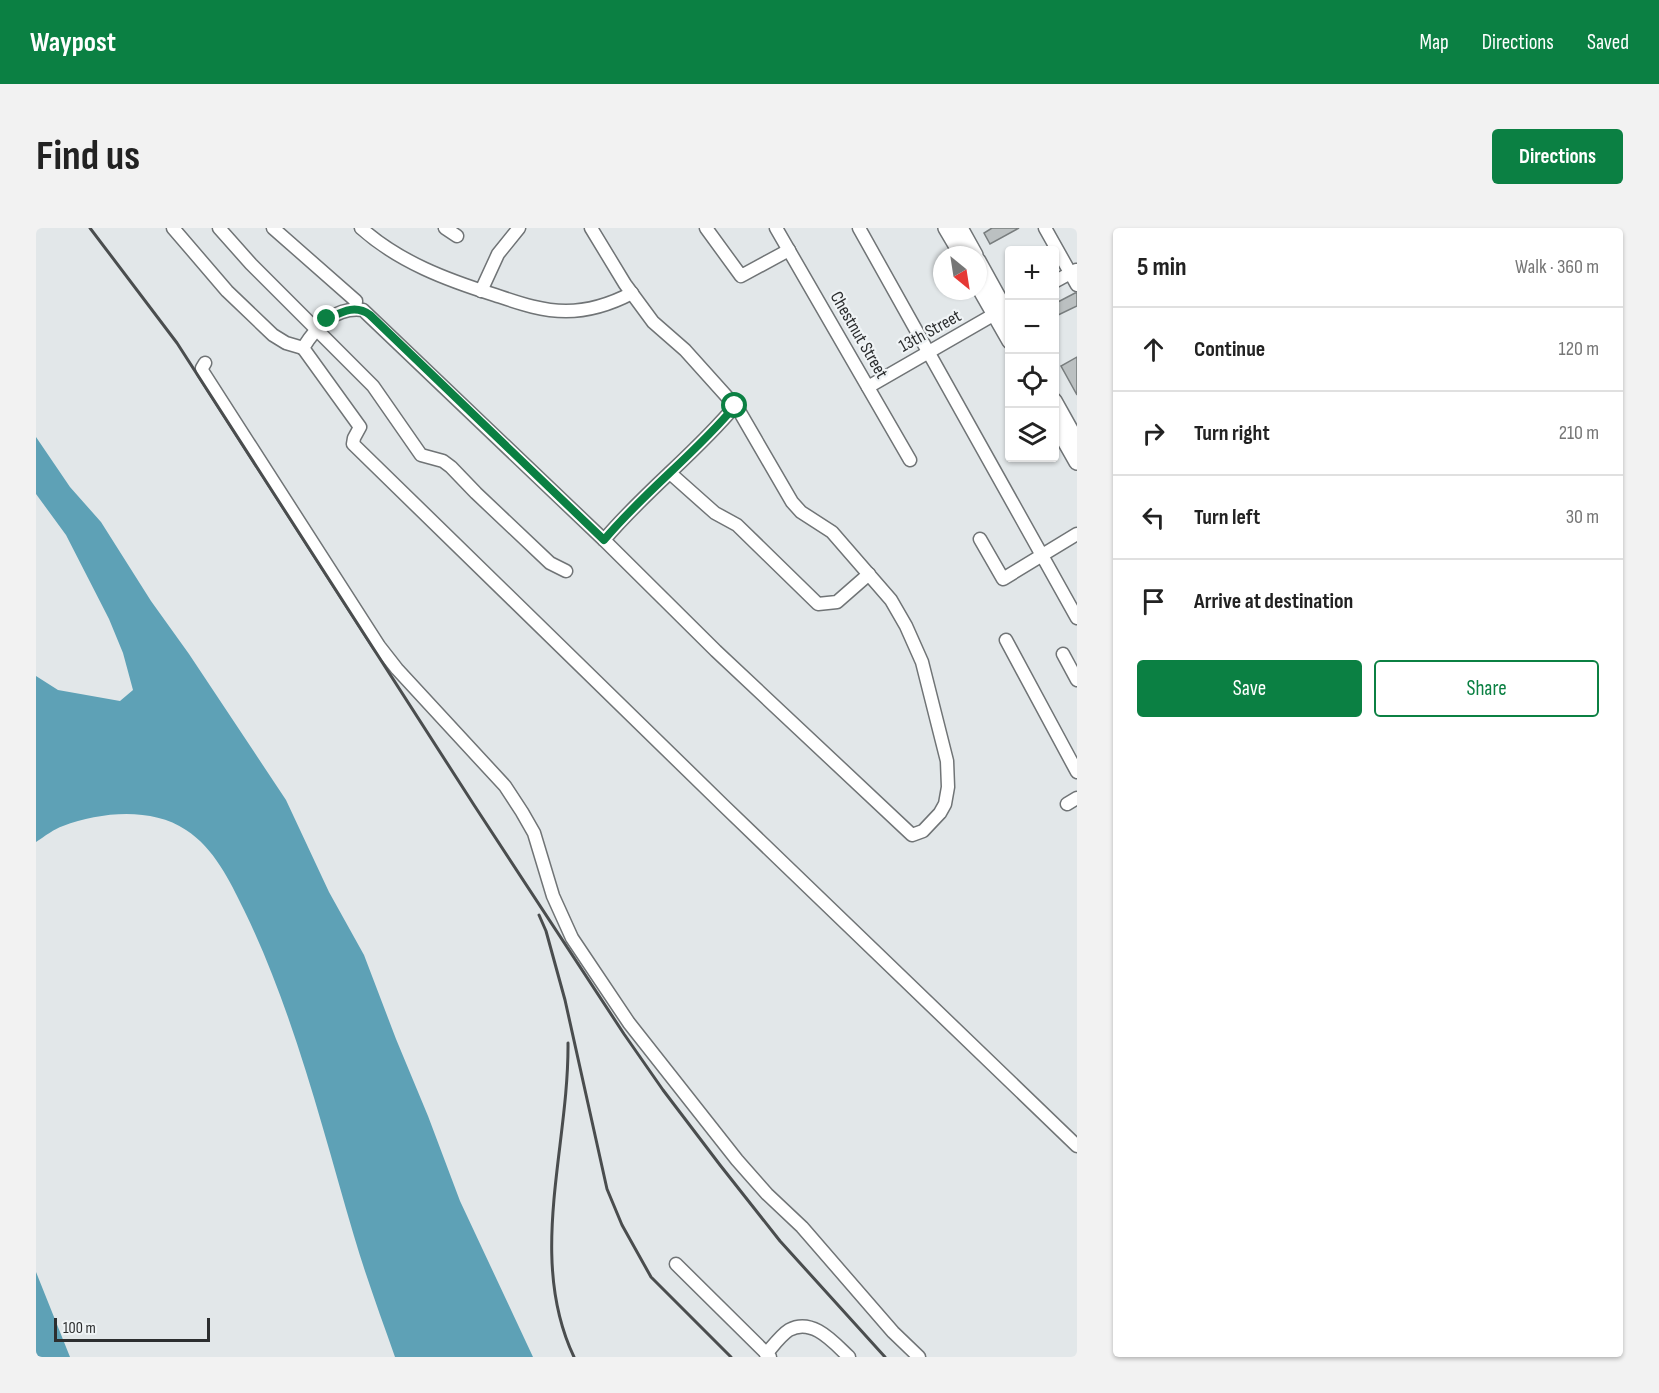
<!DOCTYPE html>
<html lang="en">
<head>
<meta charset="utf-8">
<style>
  body { margin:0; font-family:"Sofia Sans Condensed",sans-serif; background:#f2f2f2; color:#222 }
  .controls { position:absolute; right:18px; top:18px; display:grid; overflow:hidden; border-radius:6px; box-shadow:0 2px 4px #0004 }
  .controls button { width:54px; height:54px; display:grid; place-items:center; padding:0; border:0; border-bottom:2px solid #e0e0e0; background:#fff; color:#222; font:30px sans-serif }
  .compass { position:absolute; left:897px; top:18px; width:54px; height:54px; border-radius:50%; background:#fff; box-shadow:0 2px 4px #0004; rotate:150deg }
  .scale { position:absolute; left:18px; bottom:15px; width:156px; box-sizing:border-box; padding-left:6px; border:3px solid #2c2e2f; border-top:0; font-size:16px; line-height:21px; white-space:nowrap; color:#2c2e2f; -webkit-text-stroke:4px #f0f4f6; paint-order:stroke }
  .stop { position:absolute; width:18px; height:18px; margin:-14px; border:4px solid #0b8043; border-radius:50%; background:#fff }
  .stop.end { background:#0b8043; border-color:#fff; box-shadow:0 2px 6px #0008 }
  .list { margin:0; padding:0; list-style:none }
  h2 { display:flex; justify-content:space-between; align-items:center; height:78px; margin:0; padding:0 24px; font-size:26px }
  h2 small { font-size:20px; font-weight:400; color:#767676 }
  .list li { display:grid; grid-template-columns:39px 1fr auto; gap:18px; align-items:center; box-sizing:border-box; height:84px; padding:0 24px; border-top:2px solid #e0e0e0 }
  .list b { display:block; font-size:22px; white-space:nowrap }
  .list em { font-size:20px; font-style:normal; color:#767676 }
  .actions { display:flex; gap:12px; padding:18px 24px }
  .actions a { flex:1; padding:14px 0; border:2px solid #0b8043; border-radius:6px; text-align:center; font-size:21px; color:#0b8043 }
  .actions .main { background:#0b8043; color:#fff }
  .icon { flex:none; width:33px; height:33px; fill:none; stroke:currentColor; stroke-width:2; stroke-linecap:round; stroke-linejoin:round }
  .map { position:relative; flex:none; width:1041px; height:1129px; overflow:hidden; border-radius:6px }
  header { display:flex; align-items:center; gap:36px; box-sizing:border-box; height:84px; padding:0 30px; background:#0b8043; color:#fff }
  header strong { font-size:28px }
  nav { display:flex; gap:33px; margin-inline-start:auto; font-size:21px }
  .intro { display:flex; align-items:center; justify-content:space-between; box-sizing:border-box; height:144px; padding:0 36px }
  h1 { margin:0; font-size:42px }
  .button { padding:15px 27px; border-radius:6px; background:#0b8043; color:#fff; font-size:21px; font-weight:700 }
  main { display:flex; gap:36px; padding:0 36px }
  aside { flex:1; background:#fff; border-radius:6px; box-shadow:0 2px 4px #0004 }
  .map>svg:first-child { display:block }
</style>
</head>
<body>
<header>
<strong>Waypost</strong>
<nav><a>Map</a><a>Directions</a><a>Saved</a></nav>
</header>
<div class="intro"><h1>Find us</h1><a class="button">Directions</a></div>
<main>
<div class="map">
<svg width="1041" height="1129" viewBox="0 0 1041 1129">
  <rect width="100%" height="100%" fill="#e2e7e9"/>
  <g fill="#5ea1b6">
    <path d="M0,209L34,259L65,294L115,373L153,426L250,572L293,664L328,727L360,811L392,888L424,973L497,1129H359C345,1089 330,1049 318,1008C286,899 258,785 208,682C194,653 178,620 150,602C115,579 65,584 27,598C18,601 9,608 0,614V448L22,462L84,473L97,462L87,425L73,391L30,307L0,266Z"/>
    <path d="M0,1044L34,1129H0Z"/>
  </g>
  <g fill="#bbc0c1" stroke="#787d7e" stroke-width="1.5">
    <path d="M956,0H983L954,16L948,5Z"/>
    <path d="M1039,65H1041V78L1018,89V76Z"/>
    <path d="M1041,129V167L1025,138Z"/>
  </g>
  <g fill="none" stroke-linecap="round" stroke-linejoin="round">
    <g stroke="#707476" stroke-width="15">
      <g id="minor">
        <path d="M137,0L191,63L237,107L250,115L267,120"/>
        <path d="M183,0L215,36L337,158L385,227L407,233L415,239L440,265L514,335L530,343"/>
        <path d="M237,0L320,73L319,81"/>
        <path d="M325,0C363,34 411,52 459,67C483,75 505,83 530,83C554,83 575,76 596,65"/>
        <path d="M409,0L421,8"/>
        <path d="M555,0L589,56L617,94L649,122L702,181L756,274L765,284L796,304L855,372L870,398L886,434L911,533L912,559L909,576L904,585L887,603L876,607L680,423L568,312"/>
        <path d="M670,0L705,48L753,22"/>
        <path d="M740,0L874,232"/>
        <path d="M823,0L1041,390"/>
        <path d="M1009,0L1041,57"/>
        <path d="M1018,54L1040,42"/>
        <path d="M445,63L462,26L483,0"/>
        <path d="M169,135L166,140L167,144L343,418L361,441L469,558L486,584L498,605L517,668L536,710L593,795L701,932L731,966L766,999L857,1104L883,1129"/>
        <path d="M832,159L964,83"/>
        <path d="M699,178C659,226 608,264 568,312L327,82C299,78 280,99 267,120L324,199L318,210L317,216L687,577L1041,918"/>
        <path d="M634,245L679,285L701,297L782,376L801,374L833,346"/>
        <path d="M944,311L967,351L1041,306"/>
        <path d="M970,412L1041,544"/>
        <path d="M1027,426L1041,452"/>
        <path d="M1031,576L1041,570"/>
        <path d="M640,1036L734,1129"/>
        <path d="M730,1126C737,1118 745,1107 753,1102C777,1089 798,1115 813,1129"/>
      </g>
    </g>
    <g stroke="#707476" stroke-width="18">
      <g id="major">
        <path d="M910,0L926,27"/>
        <path d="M924,0L939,27"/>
        <path d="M942,33L974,91"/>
        <path d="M942,57L974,113"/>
        <path d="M1018,173L1041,214"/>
        <path d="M1024,204L1041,234"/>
      </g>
    </g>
    <use href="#minor" stroke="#fff" stroke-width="12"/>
    <use href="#major" stroke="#fff" stroke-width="15"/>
    <g stroke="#4a4d4e" stroke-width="3">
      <path d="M54,0L141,115L438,577L588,806L627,862L684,937L744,1013L849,1129"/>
      <path d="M503,687L510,703L529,772L571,961L586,997L615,1049L695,1129"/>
      <path d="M532,815C533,919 491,1030 538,1129"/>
    </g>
  </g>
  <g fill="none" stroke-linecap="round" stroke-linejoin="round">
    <path stroke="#0b8043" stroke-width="8" d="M291,91C306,84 319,76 334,87L568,312C608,264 659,226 699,178"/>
  </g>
  <g text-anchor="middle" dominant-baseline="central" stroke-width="4.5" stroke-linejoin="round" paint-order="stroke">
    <g font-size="18" fill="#2c2e2f" stroke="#f0f4f6">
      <text transform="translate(894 103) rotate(-29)">13th Street</text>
      <text transform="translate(823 107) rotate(60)">Chestnut Street</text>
    </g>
  </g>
</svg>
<div class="controls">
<button>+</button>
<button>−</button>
<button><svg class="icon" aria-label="locate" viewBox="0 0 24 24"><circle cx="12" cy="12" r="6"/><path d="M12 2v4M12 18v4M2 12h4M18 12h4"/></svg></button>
<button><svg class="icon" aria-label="layers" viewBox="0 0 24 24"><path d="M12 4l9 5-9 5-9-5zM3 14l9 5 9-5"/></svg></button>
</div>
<svg class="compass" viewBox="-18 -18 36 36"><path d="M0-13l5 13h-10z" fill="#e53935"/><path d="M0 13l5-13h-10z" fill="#767676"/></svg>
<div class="scale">100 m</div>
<div class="stop" style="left:699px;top:178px"></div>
<div class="stop end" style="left:291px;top:91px"></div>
</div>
<aside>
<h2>5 min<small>Walk · 360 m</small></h2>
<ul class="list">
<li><svg class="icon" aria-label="ahead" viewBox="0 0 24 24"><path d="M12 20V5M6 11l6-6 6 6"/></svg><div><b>Continue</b></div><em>120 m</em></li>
<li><svg class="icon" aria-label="right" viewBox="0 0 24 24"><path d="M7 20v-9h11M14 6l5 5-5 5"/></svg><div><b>Turn right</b></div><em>210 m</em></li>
<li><svg class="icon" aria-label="left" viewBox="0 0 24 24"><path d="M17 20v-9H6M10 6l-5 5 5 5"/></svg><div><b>Turn left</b></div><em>30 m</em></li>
<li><svg class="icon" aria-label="arrive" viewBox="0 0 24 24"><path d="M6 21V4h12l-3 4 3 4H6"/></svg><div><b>Arrive at destination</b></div></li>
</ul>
<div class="actions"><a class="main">Save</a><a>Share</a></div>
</aside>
</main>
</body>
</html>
